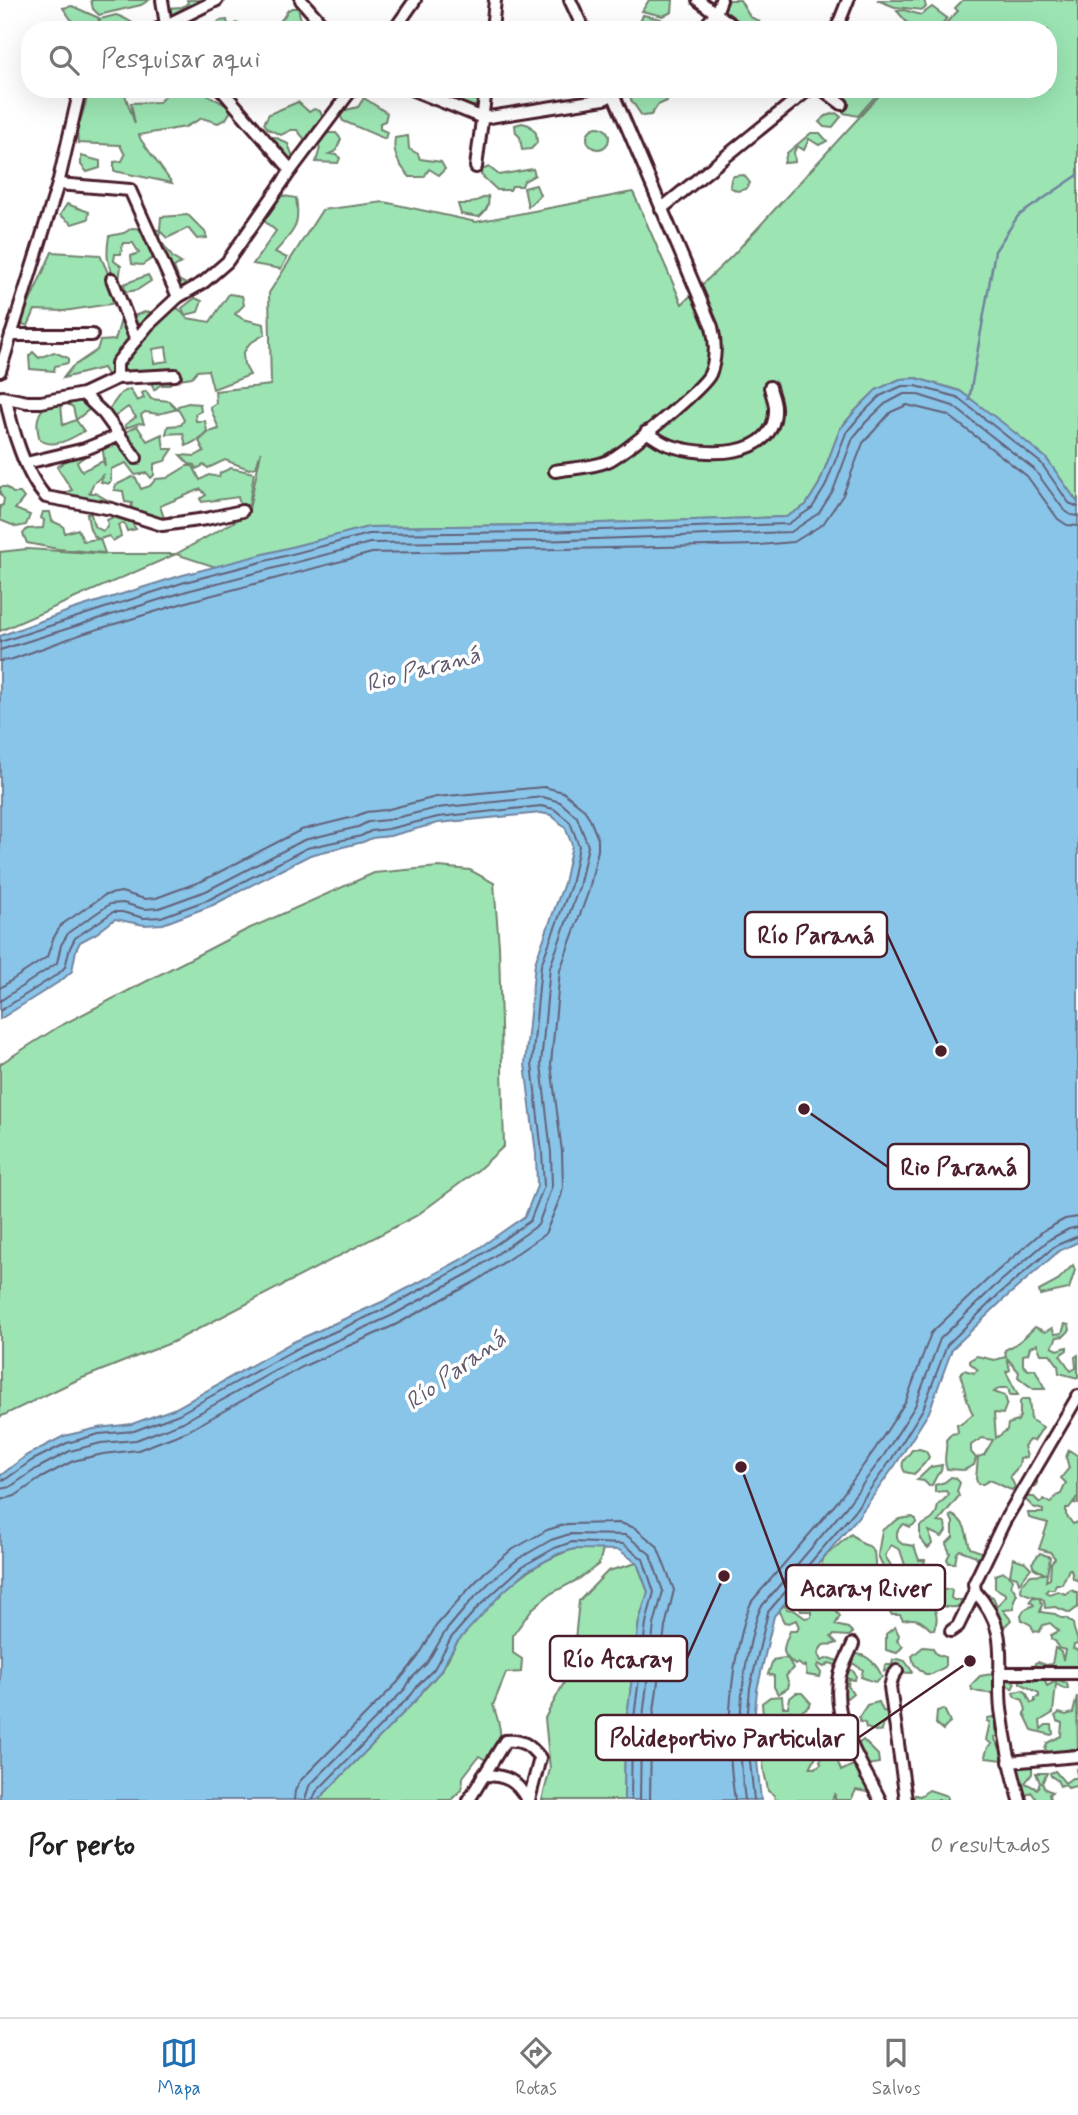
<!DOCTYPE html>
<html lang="pt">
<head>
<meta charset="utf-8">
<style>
  body { margin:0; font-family:Mynerve,sans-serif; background:#f2f2f2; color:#222 }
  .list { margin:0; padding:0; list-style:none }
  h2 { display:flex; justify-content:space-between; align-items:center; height:91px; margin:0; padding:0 28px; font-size:30px }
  h2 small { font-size:23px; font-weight:400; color:#767676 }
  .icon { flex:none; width:38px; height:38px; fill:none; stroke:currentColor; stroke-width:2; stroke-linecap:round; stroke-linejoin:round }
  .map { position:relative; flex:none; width:1078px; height:1800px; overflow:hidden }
  .search { position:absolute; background:#fff; box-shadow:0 7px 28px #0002; left:21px; right:21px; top:21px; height:77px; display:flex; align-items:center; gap:18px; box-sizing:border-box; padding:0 24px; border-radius:28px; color:#767676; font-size:26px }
  .sheet { height:217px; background:#fff }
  nav { display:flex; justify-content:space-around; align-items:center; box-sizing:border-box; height:98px; border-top:2px solid #e0e0e0; background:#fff; font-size:19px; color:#767676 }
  nav a { display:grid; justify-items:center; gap:4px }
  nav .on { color:#1f6fb2 }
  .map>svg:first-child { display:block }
</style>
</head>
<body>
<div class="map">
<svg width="1078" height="1800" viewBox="0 0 1078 1800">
  <rect width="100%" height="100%" fill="#fff"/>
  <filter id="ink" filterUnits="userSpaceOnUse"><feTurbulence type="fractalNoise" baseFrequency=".0143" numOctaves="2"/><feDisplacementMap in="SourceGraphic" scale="14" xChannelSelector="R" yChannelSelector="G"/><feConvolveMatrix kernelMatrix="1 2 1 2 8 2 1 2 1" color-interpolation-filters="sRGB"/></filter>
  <g filter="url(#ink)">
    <g fill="#9ce5b3" stroke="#73826f" stroke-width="2" fill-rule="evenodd">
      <path d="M91,0H149L141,5L99,15L93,9Z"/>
      <path d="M187,0H207L203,14L187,21L185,26L176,24L167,15V8L182,7L188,3Z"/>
      <path d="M649,0H673L672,12L663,16L642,11Z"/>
      <path d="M729,0H740L750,17L759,21L754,30H748L724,11Z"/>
      <path d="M877,0H924L926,7L923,10L895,7Z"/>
      <path d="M963,0H1078V503L1046,458L960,391L916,378L900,379L876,390L855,411L840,429L819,484L806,505L786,517L539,525L368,527L219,568L176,554L0,631V552L27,549L109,554H176L248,514L261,452L256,467L249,469L225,460L208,468L204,465L196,469L195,465L189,464L180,455L195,456L204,451L199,441L209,432L219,429L210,407L216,403L215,391L271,385L269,293L322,210L384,202L476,222L633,192L682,304L733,255L885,89H1048V30H939L958,11L955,8Z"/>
      <path d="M72,6L99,18L98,23L91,25V29L77,28L63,8Z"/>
      <path d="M932,7L947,18L937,30H909L910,26L897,11L904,10L921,15Z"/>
      <path d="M292,8H298L301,20L307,23L305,28L271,30L283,18L288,10Z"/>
      <path d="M116,15C122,16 138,26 143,30H105L99,25L100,19Z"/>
      <path d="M643,15L661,19L658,30H643L640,22Z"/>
      <path d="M227,20L229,29L236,23L244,25L248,30H213L219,21Z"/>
      <path d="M90,89H123L135,124L131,103L159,102L171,89H198L232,109L226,119L218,123L202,118L185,127L139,135L141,140L172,183L114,171V162L122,161L125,155L120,145L78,143L77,131Z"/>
      <path d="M437,89H458L460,92H467V89H483L481,100L468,112L461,108L452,97Z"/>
      <path d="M639,89H661L667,101L658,105L651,115L642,116L631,100L630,93Z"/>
      <path d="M839,89L881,90L858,116L844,113L836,105L842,98Z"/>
      <path d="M364,98L387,113L385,121L380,123V129L387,132L385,139L343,121L340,115L346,110L358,107Z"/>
      <path d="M298,102L309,112L314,109L320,111L325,123L307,142L297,130H291L281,135L268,129L264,123L269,114Z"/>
      <path d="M836,113L841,117L832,128L824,127L819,122L826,116Z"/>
      <path d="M522,123L529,125L536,133L537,143L531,149L522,150L520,137L516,133L515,125Z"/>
      <circle cx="598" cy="138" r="11"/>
      <path d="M329,133H336L341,139L336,151L329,154L337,155L340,158L338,163L316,162L320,148L318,145L323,135Z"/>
      <path d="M811,133H820L827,141L819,145L809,139L804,150L797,146L794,152L795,162L784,163L787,153Z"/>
      <path d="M408,136L409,149L418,154L420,159L441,162L445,169L439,175L429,169L424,177H410C400,166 392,155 395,138Z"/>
      <path d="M275,137L288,144L295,162L288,169L280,167L274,161L275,158L267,152L268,138Z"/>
      <path d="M81,156L100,161V168L87,172L81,165Z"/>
      <path d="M489,167L499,175L533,169L535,175L524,181L522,186H512L510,190H497L481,175L482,170Z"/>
      <path d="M744,175L750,183L746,189L737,191L730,187L731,179L734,176Z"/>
      <path d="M536,185L540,195L528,207L524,188Z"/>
      <path d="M278,195L296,198C301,227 293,232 275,252L287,258L281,269L253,264L276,231L262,219Z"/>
      <path d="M488,196C490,206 486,211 479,217L461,214L458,204H469Z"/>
      <path d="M67,204L89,212L88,219L72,224L60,215Z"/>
      <path d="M188,215L205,232L207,238L197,239L188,228L167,238L160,231L159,237L151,244L154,253L153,258L142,265L132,264L131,256L139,253L133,243H123L121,254H115L114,261L121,266L119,281C106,266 106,255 109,236L124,233L132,228L160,230L161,217Z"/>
      <path d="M163,244L173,258L181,263L174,267L179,280L186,284L183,291L175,282L162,249Z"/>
      <path d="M52,252L100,255L112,282L117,303L64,311L35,310L28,326L20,323Z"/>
      <path d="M148,275L151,281L137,290L125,292L124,284Z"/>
      <path d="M229,294L242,296L244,305L235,314L243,319L264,324L265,334L249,344L243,354L244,364L250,375L213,389L208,370L197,371L192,377L173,380L169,385H160L154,390L149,376L109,378L103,368L63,378L72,367L97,350L100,341L115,340L121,320L145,312H159L170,307L179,309L187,318L210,322ZM166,347L168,361L154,363L153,349Z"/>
      <path d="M195,298L202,301L198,312L185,315L182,308Z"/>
      <path d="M33,352L39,358L54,352L68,358V363L55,366L54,371L30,369L29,356Z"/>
      <path d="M130,389L137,401L144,398L142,393L146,391L151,399L169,401L177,409L178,406L188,403L200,404L201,411L195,414L196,421H205L207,431L198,440L186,446L183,433L166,434L168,426L181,425L184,420L178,409L158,414L145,412L141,415L144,424L139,423L126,428L125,425L136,417L128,407L113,418L107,412L121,393Z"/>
      <path d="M81,396L91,408L76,420L84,431C71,439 54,449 40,440C35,424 36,411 51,402L61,405L63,425L76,420L73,407L67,404V399Z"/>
      <path d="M137,426L147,441L162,434L164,449H173L165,461L154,464V475L151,478L147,473L135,475L126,463L111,469V481L108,484L101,482L103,475L93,484L89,493H95L109,501L104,507L59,498L61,494L72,490L57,467L77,453L84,457L77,462L82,471L103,461L105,466L102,444Z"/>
      <path d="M187,466H193L200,480L209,475L219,477L220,473L231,468L254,473L249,505H240L238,497L202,502L200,499L206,495L201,489L160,506L164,518L171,516L173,525L129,518L132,503L125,502L123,491L114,490L116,485L132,477L136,478L141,489L150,486L156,479L167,478Z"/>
      <path d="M0,487H6L13,493H20L24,498L15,509L30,515L26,525L17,527L0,520V506L3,505L4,499L0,494Z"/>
      <path d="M43,512H50L52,521L63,526L65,533L78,529L83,541L99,539C89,535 89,524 87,514H91L94,526L103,531L108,526L107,520L113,517L131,522L136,529L127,531L124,523L118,525L121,536L113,541L109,536L100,539L105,553L58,549L27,543L23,534L27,529L43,528L44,520L41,518Z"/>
      <path d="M439,867L470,870L494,883L499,946L504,1146L478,1170L416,1216L173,1342L75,1381L0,1417V1064L58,1027L246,930L374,873Z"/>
      <path d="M1073,1265L1075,1270L1069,1289L1040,1295L1039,1291L1056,1282Z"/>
      <path d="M1065,1324L1069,1325L1070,1330L1064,1336L1057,1337L1052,1347L1058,1350L1067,1347V1350L1060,1355L1071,1371L1076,1368L1075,1357L1078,1355V1378L1059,1373L1058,1365L1050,1354H1041L1037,1344L1030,1347L1028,1354L1023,1355V1365L1028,1370L1035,1369L1045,1389H1034C1033,1389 1019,1378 1018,1377L1019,1372L1007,1358L1010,1370L1006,1372L1018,1395H1010L1008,1388H1000L994,1392L1005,1396L1007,1403L1003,1414L994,1413L996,1438L1007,1430L1008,1424L1018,1421L1020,1416V1402L1022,1399H1029L1031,1420L1043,1427L1034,1441L1029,1440L1024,1446L1027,1457L1020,1459L1019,1466L1010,1476L1015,1487L1012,1490L1009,1489L990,1480L983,1484H978L976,1479L978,1457L984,1455L993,1440L982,1438L971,1445V1452L976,1458L974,1465L964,1470L947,1469C942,1460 948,1450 946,1440L951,1434L958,1433L957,1424H961L973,1414C966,1402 965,1388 960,1374L964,1370L974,1373L978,1370L970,1363V1360L977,1356L994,1360L1006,1357L1005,1350C1017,1345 1026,1336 1035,1327L1045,1332L1052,1328L1055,1334L1062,1333Z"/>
      <path d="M919,1449L926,1451L929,1457C926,1463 919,1469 914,1474L905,1472C898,1462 907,1458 912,1450Z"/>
      <path d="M1069,1450L1078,1456V1504L1074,1503L1077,1497L1069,1508H1066V1515L1073,1524L1078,1522V1581L1073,1578L1071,1569H1069L1062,1584H1056L1054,1589H1048L1046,1592L1049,1594L1058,1591L1065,1594L1071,1590L1078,1593V1607L1070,1613L1056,1607L1045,1608L1044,1600C1037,1595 1028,1597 1021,1591L1022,1583L1031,1575L1045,1574L1034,1568L1032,1563L1040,1553L1050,1557L1046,1581L1050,1579L1051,1563L1055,1558L1050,1552L1039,1549L1048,1523L1029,1518L1028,1513H1043V1510L1033,1507L1022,1496L1037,1479V1485L1031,1489L1032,1491L1028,1497H1034L1040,1503L1044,1499L1051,1503L1056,1496L1061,1494L1066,1483L1061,1478L1069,1468L1066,1457Z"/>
      <path d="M942,1465L941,1471L937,1475L932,1485L929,1486L924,1481L917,1480L931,1467Z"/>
      <path d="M951,1477L956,1478L960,1483L957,1491L959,1496L938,1522L945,1523L946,1531L942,1537L929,1531L932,1544L928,1548L920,1539V1526C932,1520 936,1519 938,1505L949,1495L946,1491L935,1492V1485L945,1482Z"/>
      <path d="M952,1515C967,1522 966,1534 970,1548L986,1554L979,1563L976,1556L960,1550L957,1553L955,1563H949L947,1559L950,1553L946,1544L953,1537V1522L950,1516Z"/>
      <path d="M912,1517L916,1519V1523L910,1527L904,1524C896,1529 894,1538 902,1544L914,1546L919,1560H925L922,1571L934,1580V1582L921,1579L917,1591C928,1601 943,1610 934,1630L930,1629C921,1620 916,1617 903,1620L900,1615H892L888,1610L891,1599C902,1594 911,1583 901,1572L905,1565L900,1550L891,1545L885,1556L892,1567L891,1571L886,1573L878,1555L882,1530L899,1519Z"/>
      <path d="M851,1534L863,1544L869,1546L874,1552L876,1572L866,1581H855V1601L846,1610L840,1609L841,1582L838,1577L821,1566L824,1557Z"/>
      <path d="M574,1549H603L599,1564L579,1579L550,1594L532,1609L513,1635V1653L522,1659L521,1672L506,1673L493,1705C502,1730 504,1739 491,1763L479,1756L463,1777L462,1789L451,1800H318L418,1698C424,1688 432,1682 439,1673C447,1664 451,1651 458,1641C488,1601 526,1564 574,1549Z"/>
      <path d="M1013,1558L1025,1562L1031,1568L1019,1583L1017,1577L1010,1575Z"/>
      <path d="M637,1563L648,1592L639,1621L625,1733L624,1800H542L550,1769L545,1718L572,1668L579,1601L608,1571Z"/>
      <path d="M1004,1572L1013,1579L1011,1585L1017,1594L1014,1600V1609L1003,1610L1011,1620L1005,1626H1001L982,1592L993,1597L997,1606L1006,1596V1594L995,1588V1575Z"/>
      <path d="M818,1575H830L838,1584L836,1595L831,1602L835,1604V1610L840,1616L835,1625L848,1628L853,1633L849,1636L833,1635L831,1637L837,1643C827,1648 824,1638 818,1654L821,1661L829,1658L841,1662L838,1666L830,1663L824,1667L818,1664L817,1667L821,1673L820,1677L807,1675L805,1665L803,1667L798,1663L795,1665C779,1652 783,1649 790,1631H797L799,1627L796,1620L789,1623L784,1622L778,1610L785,1605L787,1609L794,1610L805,1618L811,1617V1611H801L798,1601L801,1598L807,1597L820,1603L816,1596L805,1592L804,1589L812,1586Z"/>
      <path d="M950,1589L952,1590L951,1598L954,1600H962L963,1606C954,1608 940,1608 934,1601L937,1598V1591Z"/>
      <path d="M1033,1597L1039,1598L1042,1604L1040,1612L1055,1614L1061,1618H1066L1073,1623C1073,1632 1078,1636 1078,1644L1074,1645L1073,1649L1078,1650V1676L1034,1668L1035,1663L1038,1662L1046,1665L1052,1664L1055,1648L1061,1652L1063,1660L1065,1650L1058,1648L1056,1642L1051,1639V1635L1059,1631L1050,1623L1043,1625L1039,1632L1034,1631L1031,1625L1022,1620L1021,1615L1024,1610L1034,1605L1030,1601Z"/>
      <path d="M895,1627L899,1635L897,1641L903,1646L897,1653L886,1650V1634Z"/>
      <path d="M923,1647L933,1648L936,1654L945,1657V1667L932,1674H925L914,1664L912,1656Z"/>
      <path d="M854,1654C867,1653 878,1666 882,1677L875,1682L861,1677L863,1670L854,1664L851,1658Z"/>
      <path d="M784,1658L788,1659L793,1668L786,1676L789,1684L788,1688L778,1694L774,1687V1676L768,1674L773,1660Z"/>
      <path d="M898,1659L905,1661L912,1671L911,1673L884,1671L885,1665H892L893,1660Z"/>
      <path d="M846,1670H852L856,1675L855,1680L849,1679L848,1686L853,1693L847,1698L843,1697L841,1684Z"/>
      <path d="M992,1674C999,1679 1008,1678 1015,1683L1012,1689L1007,1685C1001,1695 983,1694 972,1690L971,1685L980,1676Z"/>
      <path d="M1031,1677L1034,1681L1038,1678L1044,1679L1047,1686L1058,1680L1067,1683L1068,1688L1065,1689L1056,1684L1053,1713L1040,1721L1041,1729L1046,1725H1052L1053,1734L1051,1735L1032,1730L1024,1713L1026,1710L1023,1700L1015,1697L1013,1693L1022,1690L1026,1692L1031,1703L1035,1702V1698L1039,1697V1693L1020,1683V1678Z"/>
      <path d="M796,1693H802L811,1703L808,1707L799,1713L791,1711L793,1714L791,1721H779L778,1724L779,1728L786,1731L787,1727L812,1722L815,1725L819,1723L825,1733L831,1731L832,1721L837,1719L844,1741L837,1739L836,1736L824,1740L823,1753L817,1754L810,1768H815L821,1764L820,1760L833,1748L841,1771L859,1762L860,1779L865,1781L873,1793L856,1790L851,1800H835V1793L832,1800H775L774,1795L768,1791C767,1781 763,1773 763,1762L770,1754L776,1752L784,1757L795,1744L794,1742L788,1741L786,1751L782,1753L778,1751L777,1744L755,1741V1720L759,1719L771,1724L770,1721L763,1716L762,1703L770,1697L782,1696L783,1707H788L790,1698Z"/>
      <path d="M1077,1696L1078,1761H1076L1074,1749H1070L1069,1756L1049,1755L1045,1749L1047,1743L1061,1736L1062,1723L1057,1721L1055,1716L1059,1713L1066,1715L1073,1713Z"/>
      <path d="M879,1702L883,1711L890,1712V1717L882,1726L881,1731L879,1732L866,1728L865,1723L860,1722L859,1717L867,1705Z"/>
      <path d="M944,1709L950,1722L943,1730L936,1724L937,1711Z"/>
      <path d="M992,1717L996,1719L995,1729L1000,1734V1736L994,1737L999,1747L1004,1750L1003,1760L986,1758L985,1756L988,1747L992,1744L986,1740L990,1722L987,1721L988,1718Z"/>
      <path d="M863,1740L878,1755L879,1763L868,1765L857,1745Z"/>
      <path d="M1032,1765V1774L1025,1783L1037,1789L1040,1783L1036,1773H1047L1042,1783L1045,1789L1052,1792L1049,1794L1050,1800H1037L1031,1792L1027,1795H1023L1017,1769Z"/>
      <path d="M1078,1768V1789L1075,1786L1068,1788L1065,1784L1060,1786L1057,1780L1051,1776L1050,1773L1055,1771L1065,1783L1072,1778H1078L1076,1770Z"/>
      <path d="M929,1790L947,1796V1800H913L915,1795L920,1796Z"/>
    </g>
    <path fill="#89c5e9" stroke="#70839d" stroke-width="2" d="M916,378L960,391L1003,423L1046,458L1078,503V1242L1059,1251L1003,1300L952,1349L929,1412L896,1464L858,1517L774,1616L757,1690L755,1711V1741L761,1800H624L625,1733L639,1621L648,1592L637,1563L619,1550L574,1549L558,1554L527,1571L503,1592L457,1642L439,1673L424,1689L418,1698L318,1800H0V1476L27,1455L64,1436L98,1428L132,1424L176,1408L291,1343L384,1301L466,1257L525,1216L537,1186L536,1154L525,1064L535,963L564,883L572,845L565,827L551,815L541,813L438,823L390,836L372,838L363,842L310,855L213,905L163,924L144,925L115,919L97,933L80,942L76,950L72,971L62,980L0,1019V636L74,609L183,575L368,527L539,525L786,517L806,505L819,484L840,429L855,411L876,390L900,379Z"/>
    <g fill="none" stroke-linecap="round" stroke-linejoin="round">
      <g stroke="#636177" stroke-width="2">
        <path d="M0,642L185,582L369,534L539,532L788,524L812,508L825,487L846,433L860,416L880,396L902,386H916L957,397L1041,463L1069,503L1078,507"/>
        <path d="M0,650L187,591L370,543L539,541L791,532L819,513L833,491L853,438L866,422L885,404L904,394H915L953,406L1034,469L1064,510L1071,515L1078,516"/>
        <path d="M0,661L10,660L82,634L190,601L372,553L759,545L794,542L823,524L843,495L863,443L891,412L907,405L948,415L1027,476L1058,519L1067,525L1078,526"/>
        <path d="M0,988L47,957L53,939L61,925L105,895L121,892L145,899L156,898L202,881L301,830L354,817L366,812L385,810L436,797L544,787L563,792L583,808L589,817L598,839V850L589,890L560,970L551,1064L562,1152L563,1187L561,1196L545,1234L478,1280L395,1325L302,1367L188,1431L138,1450L103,1454L73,1461L41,1478L15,1496L0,1500"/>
        <path d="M0,1001L57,963L61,945L69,932L110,904L123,903L144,909L159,908L206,891L304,840L358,827L368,822L387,820L437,808L543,797L560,802L577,817L588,846L579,887L550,967L541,1064L551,1153L552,1186L538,1225L473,1271L391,1316L298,1358L183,1422L136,1440L101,1443L70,1451L36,1469L10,1487L0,1489"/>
        <path d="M0,1011L58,974L65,967L70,948L75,938L113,912H122L144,918L161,917L210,899L307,848L361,836L371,831L388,829L438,817L541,806L554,809L570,822L579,846L571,885L541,965L532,1064L542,1153L544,1186L530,1221L469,1263L387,1308L294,1350L179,1414L134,1431L99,1434L67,1443L31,1461L6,1479L0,1480"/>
        <path d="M294,1800L295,1791L300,1781L397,1683L418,1657L436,1626L464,1594L485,1572L510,1551L547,1530L567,1524L620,1523L635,1528L657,1546L674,1590L665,1627L651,1735L650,1800"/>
        <path d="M305,1800L309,1786L405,1689L411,1679L427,1663L445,1632L471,1601L492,1580L518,1559L551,1540L570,1534L626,1535L650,1554L663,1591L654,1625L641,1734L640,1800"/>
        <path d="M313,1800L316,1792L412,1694L419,1684L434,1669L451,1638L478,1607L523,1566L555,1548L572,1542L623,1544L643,1559L654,1592L646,1623L632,1734L631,1800"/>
        <path d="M735,1800C727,1748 727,1700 738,1648C742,1633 744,1616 752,1601L838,1501L875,1449L906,1401L931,1333L986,1281L1043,1231L1065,1219L1078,1217"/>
        <path d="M745,1800C738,1750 738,1703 748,1654C751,1638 754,1622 761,1607L846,1507L884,1455L915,1406L940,1339L993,1288L1050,1239L1069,1229L1078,1227"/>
        <path d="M754,1800L748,1742V1711L750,1688L768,1612L853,1513L891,1460L923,1409L947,1345L998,1295L1055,1246L1078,1236"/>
      </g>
      <path stroke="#70839d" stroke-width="2.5" d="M969,400L995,251L1018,216L1078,175"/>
      <g stroke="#4a1f2b" stroke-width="16">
        <g id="minor">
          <path d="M162,0L166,25L170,30"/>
          <path d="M301,0L327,30"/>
          <path d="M570,0L584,30"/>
          <path d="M698,0L739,30"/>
          <path d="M156,30L217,0"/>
          <path d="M394,30L415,0"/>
          <path d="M492,30L495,0"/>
          <path d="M702,30L716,13L721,0"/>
          <path d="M836,30L848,0"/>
          <path d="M221,89L291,170"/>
          <path d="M411,89L483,118L604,99L624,89"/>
          <path d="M822,89L842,104"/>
          <path d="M476,167L486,89"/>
          <path d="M58,184L130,190L178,297"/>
          <path d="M661,209L809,89"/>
          <path d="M112,279L136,340"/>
          <path d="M11,335H92"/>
          <path d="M0,371L58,184L80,89"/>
          <path d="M117,378V363L148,325L178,297L204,282L227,262L291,170L352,89"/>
          <path d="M83,394L104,414L136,458"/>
          <path d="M2,397L27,402H41L83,394L117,378L175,375"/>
          <path d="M6,399C11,426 26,477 46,497L112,509L162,525L206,519L242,511"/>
          <path d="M646,432C653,436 661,443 669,445C703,457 777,460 775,408C775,401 771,393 770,387"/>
          <path d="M26,463L85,449L120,435"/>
          <path d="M555,471C572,468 592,468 608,461C623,454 704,388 710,374C716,360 716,342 712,327L611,89"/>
          <path d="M951,1631L958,1626L975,1591"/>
          <path d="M853,1644C849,1654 843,1665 840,1675C830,1720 861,1762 880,1800"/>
          <path d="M897,1671L893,1676L890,1687L906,1800"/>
          <path d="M999,1673H1078"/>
          <path d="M1009,1762L1078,1756"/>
          <path d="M483,1775C505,1775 517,1780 527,1800"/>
          <path d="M469,1800L505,1741C522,1739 530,1745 540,1758L529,1800"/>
          <path d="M1020,1800C1011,1770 1005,1740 1001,1709C996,1660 1012,1633 975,1591L974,1584L1004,1522L1078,1396"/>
        </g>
      </g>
      <use href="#minor" stroke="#fff" stroke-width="10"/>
    </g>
  </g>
  <g text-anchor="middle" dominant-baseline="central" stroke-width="7" stroke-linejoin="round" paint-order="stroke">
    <g font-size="24" font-style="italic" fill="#60596e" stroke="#fff">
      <text transform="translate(423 670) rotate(-15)">Rio Paraná</text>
      <text transform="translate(456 1371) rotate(-36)">Río Paraná</text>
    </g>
  </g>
  <path fill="none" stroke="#4a1f2b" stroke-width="2.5" d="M941 1051L887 934M804 1109L888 1167M741 1467L786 1588M724 1576L687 1658M970 1661L858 1738"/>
  <g fill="#4a1f2b" stroke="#fff" stroke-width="2.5">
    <circle cx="941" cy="1051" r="7"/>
    <circle cx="804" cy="1109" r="7"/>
    <circle cx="741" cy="1467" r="7"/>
    <circle cx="724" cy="1576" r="7"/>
    <circle cx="970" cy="1661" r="7"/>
  </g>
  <g fill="#fff" stroke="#4a1f2b" stroke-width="2.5">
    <rect x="745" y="912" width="142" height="45" rx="7"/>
    <rect x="888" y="1144" width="141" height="45" rx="7"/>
    <rect x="786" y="1565" width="159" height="45" rx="7"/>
    <rect x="550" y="1636" width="137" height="45" rx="7"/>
    <rect x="596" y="1715" width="262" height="45" rx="7"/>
  </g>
  <g font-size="24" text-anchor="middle" font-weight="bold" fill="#4a1f2b">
    <text x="816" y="943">Río Paraná</text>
    <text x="959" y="1175">Rio Paraná</text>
    <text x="866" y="1596">Acaray River</text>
    <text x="618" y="1667">Río Acaray</text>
    <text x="727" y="1746">Polideportivo Particular</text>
  </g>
</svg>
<div class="search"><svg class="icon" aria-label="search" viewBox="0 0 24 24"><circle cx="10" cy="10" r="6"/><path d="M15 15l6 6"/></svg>Pesquisar aqui</div>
</div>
<section class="sheet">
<h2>Por perto<small>0 resultados</small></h2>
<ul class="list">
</ul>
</section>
<nav>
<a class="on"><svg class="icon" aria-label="map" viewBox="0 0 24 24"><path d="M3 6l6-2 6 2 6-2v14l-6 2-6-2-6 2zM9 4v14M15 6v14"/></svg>Mapa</a>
<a><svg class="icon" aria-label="directions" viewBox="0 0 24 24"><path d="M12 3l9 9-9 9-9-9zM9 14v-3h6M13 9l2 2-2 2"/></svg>Rotas</a>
<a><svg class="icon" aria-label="saved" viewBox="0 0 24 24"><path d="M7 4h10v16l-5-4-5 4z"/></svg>Salvos</a>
</nav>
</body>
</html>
